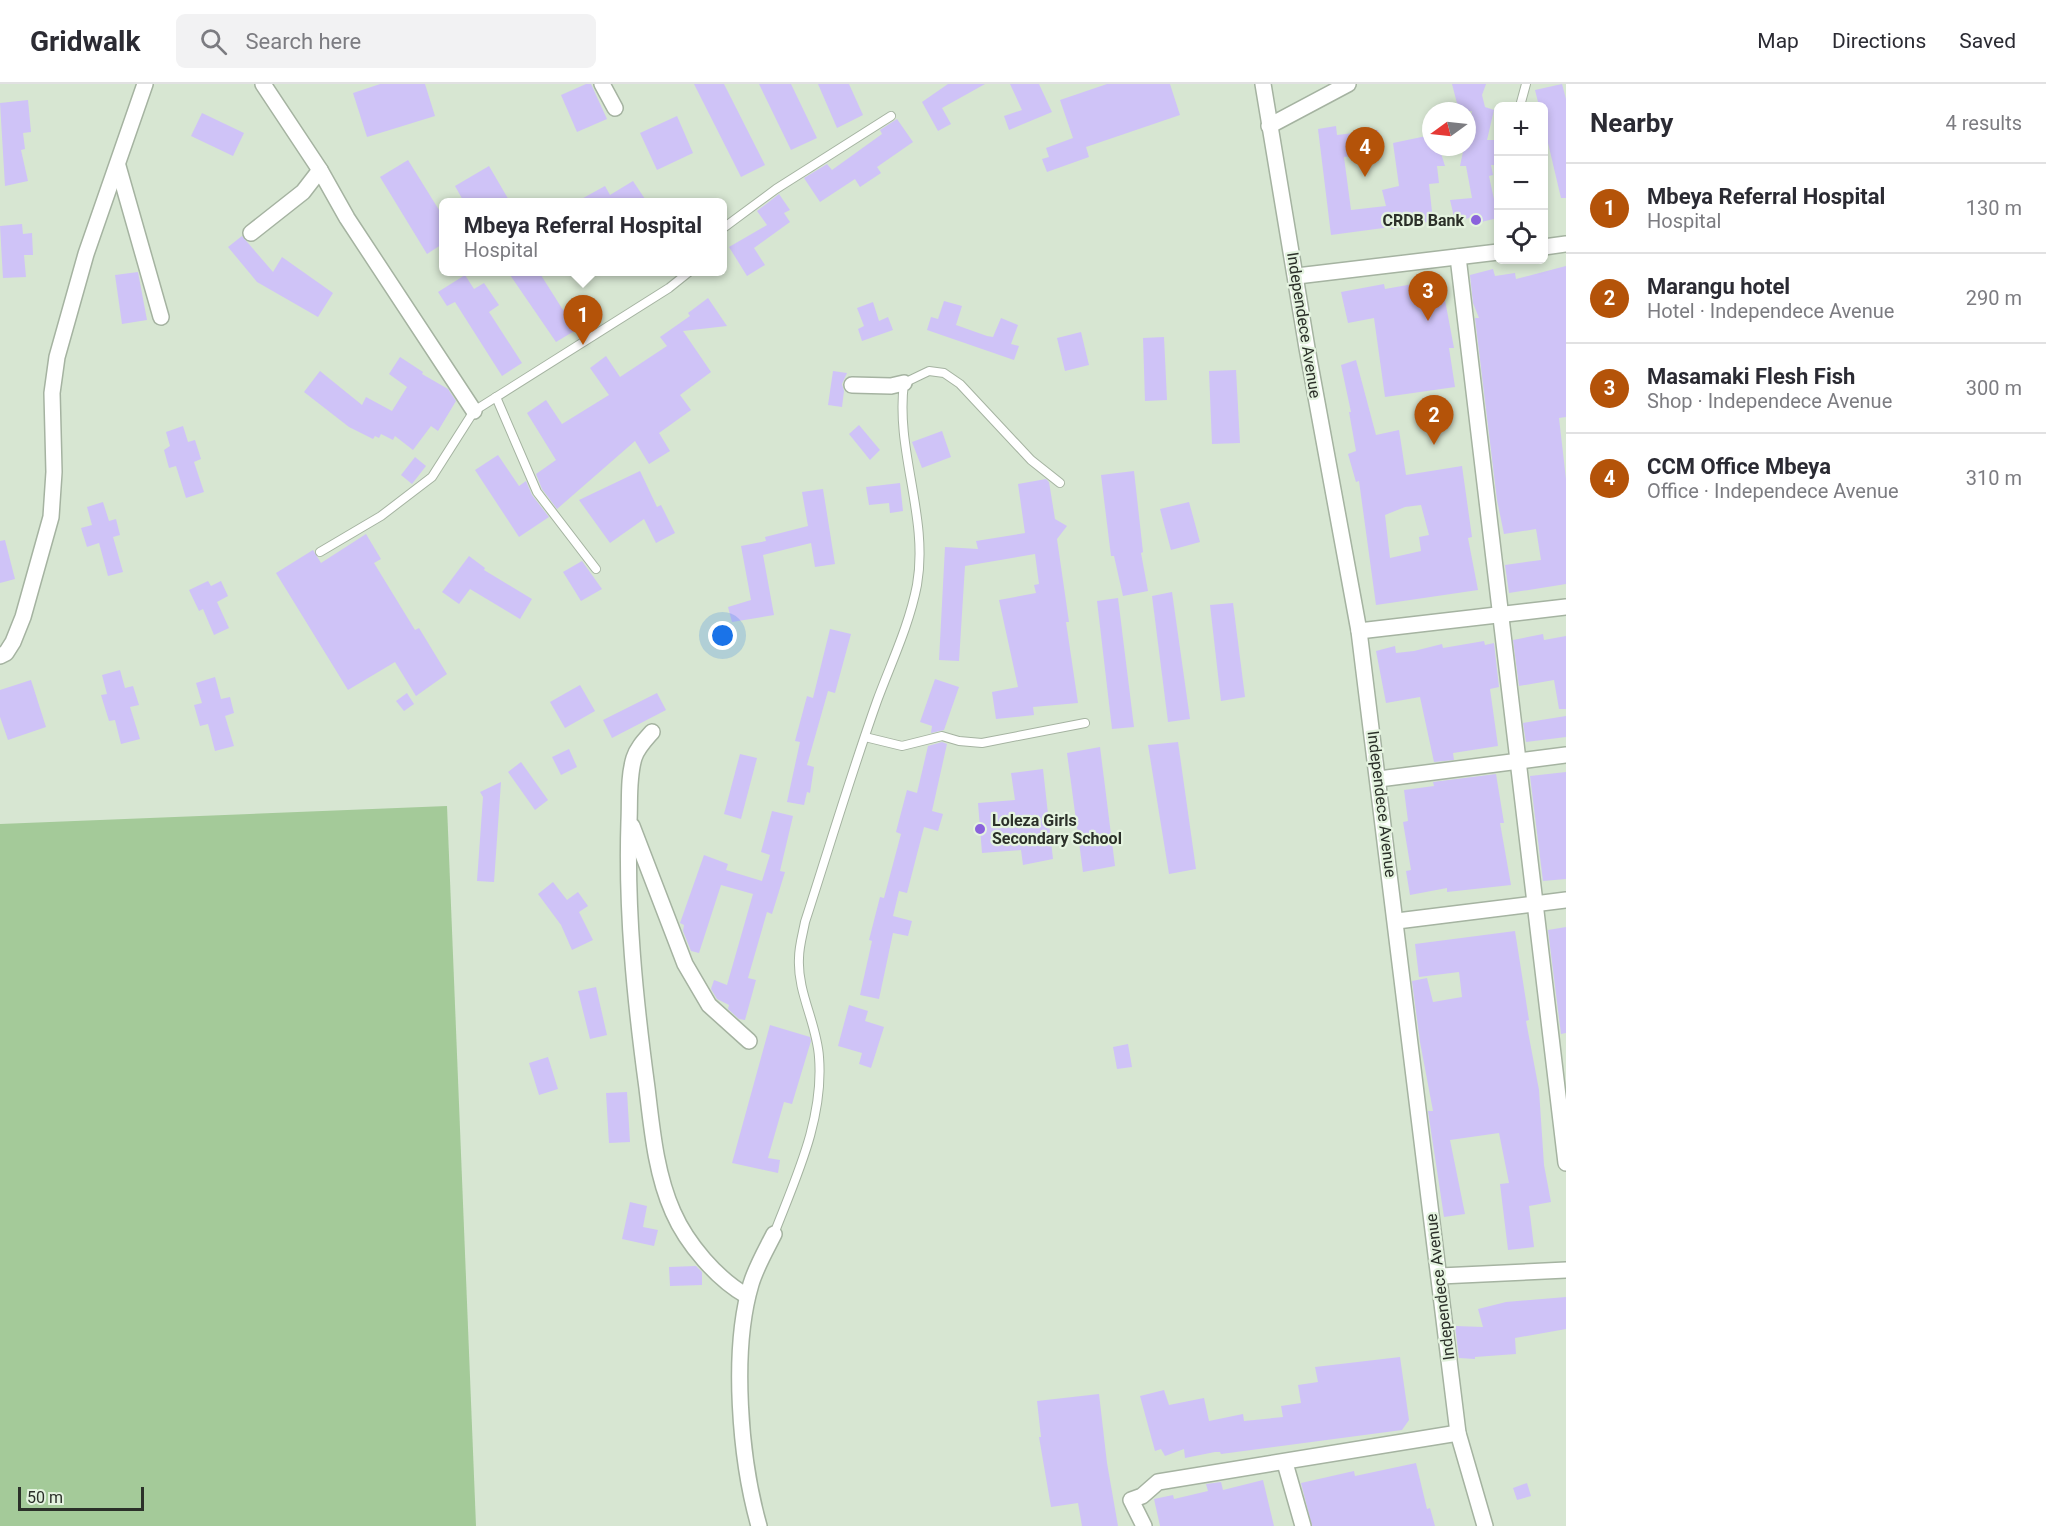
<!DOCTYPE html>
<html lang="en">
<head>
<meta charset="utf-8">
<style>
  body { margin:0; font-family:Roboto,sans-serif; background:#f2f2f3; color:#2b2b33 }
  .controls { position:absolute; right:18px; top:18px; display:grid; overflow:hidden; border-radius:9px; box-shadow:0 3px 9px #0003 }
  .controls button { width:54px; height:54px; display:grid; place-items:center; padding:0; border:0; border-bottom:2px solid #e1e1e2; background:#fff; color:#2b2b33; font:30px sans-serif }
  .compass { position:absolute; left:1422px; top:18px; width:54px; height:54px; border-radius:50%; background:#fff; box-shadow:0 3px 9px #0003; rotate:255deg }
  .scale { position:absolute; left:18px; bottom:15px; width:126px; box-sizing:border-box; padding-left:6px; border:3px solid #2b3029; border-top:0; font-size:16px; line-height:21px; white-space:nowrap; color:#2b3029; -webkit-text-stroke:4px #e4f3df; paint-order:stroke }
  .you { position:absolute; left:723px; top:552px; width:21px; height:21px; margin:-15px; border:4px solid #fff; border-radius:50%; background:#1a73e8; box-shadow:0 0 0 9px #1a73e833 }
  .badge { display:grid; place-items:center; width:39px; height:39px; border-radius:50%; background:#b45309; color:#fff; font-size:20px; font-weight:700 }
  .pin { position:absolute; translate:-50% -50px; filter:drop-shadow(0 2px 3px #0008) }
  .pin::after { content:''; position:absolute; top:32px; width:21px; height:18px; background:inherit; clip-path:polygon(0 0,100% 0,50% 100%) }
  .popup { position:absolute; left:439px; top:114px; width:288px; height:78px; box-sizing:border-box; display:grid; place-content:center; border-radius:9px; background:#fff; filter:drop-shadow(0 2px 4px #0005); font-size:20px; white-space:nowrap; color:#7c7c81 }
  .popup b { font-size:22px; color:#2b2b33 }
  .popup::after { content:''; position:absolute; left:50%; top:100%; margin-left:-12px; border:12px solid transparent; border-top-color:#fff }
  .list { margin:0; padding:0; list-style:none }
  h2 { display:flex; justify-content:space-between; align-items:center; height:78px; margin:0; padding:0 24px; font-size:26px }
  h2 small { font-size:20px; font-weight:400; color:#7c7c81 }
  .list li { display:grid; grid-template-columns:39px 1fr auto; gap:18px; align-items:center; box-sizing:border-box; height:90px; padding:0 24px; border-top:2px solid #e1e1e2 }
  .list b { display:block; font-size:22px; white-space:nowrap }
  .list p { margin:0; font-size:20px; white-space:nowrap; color:#7c7c81 }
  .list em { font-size:20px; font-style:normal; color:#7c7c81 }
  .icon { flex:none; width:33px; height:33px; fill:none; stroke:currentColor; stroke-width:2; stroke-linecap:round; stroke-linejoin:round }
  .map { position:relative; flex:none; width:1566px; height:1442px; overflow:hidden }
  header { display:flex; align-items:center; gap:36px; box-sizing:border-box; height:84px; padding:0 30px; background:#fff; border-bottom:2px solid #e1e1e2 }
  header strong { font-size:28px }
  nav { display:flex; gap:33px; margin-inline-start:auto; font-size:21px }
  .search { width:420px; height:54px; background:#f2f2f3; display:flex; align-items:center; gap:15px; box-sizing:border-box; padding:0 21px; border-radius:9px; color:#7c7c81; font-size:22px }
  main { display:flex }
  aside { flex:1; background:#fff }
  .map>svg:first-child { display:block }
</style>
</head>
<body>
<header>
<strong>Gridwalk</strong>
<div class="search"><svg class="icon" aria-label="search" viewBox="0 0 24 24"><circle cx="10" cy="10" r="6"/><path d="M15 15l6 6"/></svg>Search here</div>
<nav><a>Map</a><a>Directions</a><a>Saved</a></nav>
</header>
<main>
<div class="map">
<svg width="1566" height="1442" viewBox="0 0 1566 1442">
  <rect width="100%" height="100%" fill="#d7e6d2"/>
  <path fill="#a4ca99" d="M447,722L476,1442H0V740Z"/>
  <g fill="#cfc3f7" fill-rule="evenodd">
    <path d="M380,0H425L435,32L367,53L353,9Z"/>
    <path d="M586,0H591L607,35L577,48L561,11Z"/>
    <path d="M694,0H724L765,81L741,93Z"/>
    <path d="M759,0H791L817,54L791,66Z"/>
    <path d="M818,0H849L863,31L837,44Z"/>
    <path d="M948,0H985L942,24L951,40L938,47L922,18Z"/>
    <path d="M1010,0H1039L1052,28L1009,46L1004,32L1022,26Z"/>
    <path d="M1107,0H1170L1180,31L1086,63L1089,73L1047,88L1042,75L1049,73L1046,64L1073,54L1060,16Z"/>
    <path d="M1452,0H1486L1482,11L1485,23L1494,26L1487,56H1497L1498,71V81H1491L1493,91L1489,92L1498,134L1481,138L1479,132L1455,137L1450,116L1472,114L1466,82H1460L1464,63H1467L1472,27H1459Z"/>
    <path d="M1562,0L1566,15V114H1561L1544,42V22H1539L1535,6Z"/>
    <path d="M28,16L31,48L23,49L25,65L21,66L28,97L5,102L0,19Z"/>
    <path d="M202,29L244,49L233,72L191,52Z"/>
    <path d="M677,32L693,69L657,86L640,49Z"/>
    <path d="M897,35L913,58L877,83L881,89L860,103L855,95L820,118L804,94L827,80L832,86L882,50L880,46Z"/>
    <path d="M1336,42L1337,51L1378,46L1381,68L1344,73L1351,126L1386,122L1382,106L1399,102L1393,59L1431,51V63H1439L1445,82H1437L1439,99L1429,100L1433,137L1391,145V143L1331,151L1318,45Z"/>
    <path d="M408,76L444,134V159L427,170L380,93Z"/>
    <path d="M489,82L510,118H464L455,102Z"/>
    <path d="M633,97L647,118H576L605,102L610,111Z"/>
    <path d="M779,110L790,126L784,129L790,138L754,164L765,181L747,192L729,163L767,141L757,127Z"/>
    <path d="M22,140L23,150L32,149L33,171H24L26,193L3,194L0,142Z"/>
    <path d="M242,152L273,188L282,173L333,209L318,233L257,198L228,163Z"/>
    <path d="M1566,182V333L1559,334L1566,395V500L1509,509L1505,481L1541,476L1536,445L1504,450L1497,416L1475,234H1479L1473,219L1470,191L1493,185L1495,192L1515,189L1516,195Z"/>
    <path d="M138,188L147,236L122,240L115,191Z"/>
    <path d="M508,188H539L563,226L580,214L591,231L574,242L576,246L556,258Z"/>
    <path d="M465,191L474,205L484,199L499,221L489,228L522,279L502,292L455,218L447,222L438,208Z"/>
    <path d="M1441,195L1454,264H1449L1455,303L1385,313L1374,234L1348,239L1341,208L1384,200L1385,205Z"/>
    <path d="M708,214L727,242L683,247L711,288L680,311L691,326L659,349L670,367L649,380L635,357L557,425L542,405L536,390L556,376L527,329L546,316L562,340L609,311L590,284L606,272L620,293L667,262L660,253L690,232L688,229Z"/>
    <path d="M944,217L962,222L956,241L987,252L993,253L1001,234L1018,241L1011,260L1019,262L1014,276L927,246L931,233L938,235Z"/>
    <path d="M873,218L879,237L888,233L893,246L862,257L858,245L864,242L857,224Z"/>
    <path d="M1081,248L1089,281L1065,287L1057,254Z"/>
    <path d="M1164,253L1167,316L1145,317L1143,254Z"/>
    <path d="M400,273L423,288L422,290L448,305L456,317L438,347L431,342L413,366L395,352L393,356L381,350L379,354L375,352L373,355L349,343L304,308L320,287L362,321L366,313L392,327L407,303L389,290Z"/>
    <path d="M1356,276L1376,351L1399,346L1406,391L1462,382L1472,453L1468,454L1478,506L1376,521L1359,397L1356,398L1348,370L1356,367L1349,328H1351L1341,281ZM1421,421L1429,451L1419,453L1421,467L1390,474L1385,431L1405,423Z"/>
    <path d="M1236,286L1240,359L1212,360L1209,287Z"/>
    <path d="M833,287L847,289L842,300L844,307L842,323L828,321Z"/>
    <path d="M859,341L880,366L870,376L849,350Z"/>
    <path d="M183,342L188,358L195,356L201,375L194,378L204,408L186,414L176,382L169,384L164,366L170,362L166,348Z"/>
    <path d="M942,347L951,373L922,384L912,358Z"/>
    <path d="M498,371L519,402L526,397L532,411L549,433L519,453L475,386Z"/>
    <path d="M415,373L426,382L412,400L401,391Z"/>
    <path d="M640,387L657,423L661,421L675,449L656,459L644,435L610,459L579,416Z"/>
    <path d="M1134,387L1143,468L1141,469L1148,507L1123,512L1114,472H1111L1101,391Z"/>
    <path d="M1046,395L1049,398L1055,435L1067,442L1057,455L1069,538H1066L1078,619L1033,623L1034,631L996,635L992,608L1018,603L999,516L1036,509L1034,501L1039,500L1035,470L965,482L959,577L939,576L945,463L978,465L976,457L1025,449L1018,400Z"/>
    <path d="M900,399L903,427L890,429L889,419L869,421L866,403Z"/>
    <path d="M823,405L835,480L815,483L811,459L763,471L774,531L732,538L728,523L751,516L741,462L766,457L765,453L808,442L802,408Z"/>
    <path d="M103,418L109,437L116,435L120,451L113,453L123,488L108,492L99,459L87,463L81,444L92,441L87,423Z"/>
    <path d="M1189,418L1200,458L1171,466L1160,425Z"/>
    <path d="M366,450L381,475L374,479L415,546L419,544L447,590L416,612L395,578L348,606L276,489L313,466L321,479Z"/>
    <path d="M5,456L15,495L0,499V457Z"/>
    <path d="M469,472L485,484L484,486L532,515L520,535L470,505L459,520L442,508Z"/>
    <path d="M582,477L602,505L581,517L563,488Z"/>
    <path d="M208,497L211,502L221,497L228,512L217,518L229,544L214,551L203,525L199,527L189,506Z"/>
    <path d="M1172,508L1190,635L1168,638L1152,512Z"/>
    <path d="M1118,514L1134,643L1112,645L1097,517Z"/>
    <path d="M1233,519L1245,613L1221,617L1210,521Z"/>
    <path d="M830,545L851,550L835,609L828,607L807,681L814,683L810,709L807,708L804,721L787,718L800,658L795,657L807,612L813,614Z"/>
    <path d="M1543,550L1544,556L1566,552V625H1559L1554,596L1519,602L1513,556Z"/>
    <path d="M1484,557L1485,561L1494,559L1499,603L1490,605L1498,662L1453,669L1454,676L1434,678L1420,613L1386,619L1376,567L1395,562L1396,569L1414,567L1442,560L1443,564Z"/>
    <path d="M120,586L125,604L133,602L139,621L130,623L140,655L121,660L115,636L109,637L101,611L107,610L102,591Z"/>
    <path d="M215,593L221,615L230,613L234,629L225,632L234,662L215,667L208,640L200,642L194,621L202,619L196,599Z"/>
    <path d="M935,595L959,603L944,646L931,649L932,642L920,638Z"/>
    <path d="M31,596L46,643L8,656L0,633V606Z"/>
    <path d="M580,601L595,627L565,644L550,618Z"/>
    <path d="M407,609L414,620L404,627L396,617Z"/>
    <path d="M657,609L666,626L612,654L603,636Z"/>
    <path d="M1566,632V653L1526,658L1523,639Z"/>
    <path d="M942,658L947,660L932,727L943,730L938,747L924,743L907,809L899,807L893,832L912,837L908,852L893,849L879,915L860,911L872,857L869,856L880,813L884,814L901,750L896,748L907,706L917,709L928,662Z"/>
    <path d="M1178,658L1196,785L1169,790L1148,661Z"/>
    <path d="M1100,663L1115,782L1083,788L1067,669Z"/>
    <path d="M569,665L577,683L561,691L552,673Z"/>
    <path d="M740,670L757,674L741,735L724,730Z"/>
    <path d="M521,678L548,716L535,726L508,688Z"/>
    <path d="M1043,685L1053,775L1023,781L1021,766L982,769L978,719L1015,716L1011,689Z"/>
    <path d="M1566,688V795L1543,797L1530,692Z"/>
    <path d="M1496,690L1504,739H1500L1511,801L1447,808V804L1410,811L1406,787L1411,786L1403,738L1408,737L1404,706L1434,702L1433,698Z"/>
    <path d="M501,698L494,798L477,797L483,713L480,708Z"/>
    <path d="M772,727L793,732L780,787L785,788L772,830L767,828L748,894L756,896L745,936L739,935L728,925L729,921L717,915L711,905L714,896L727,901L753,810L721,801L699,869L691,867L683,847L684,841L680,839L704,771L728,780L726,786L762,797L770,771L761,768Z"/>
    <path d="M553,798L567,816L578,808L588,822L579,828L593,856L572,866L561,841L538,810Z"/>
    <path d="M1566,843V949L1561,950L1548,846Z"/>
    <path d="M1515,847L1529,936L1526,937L1539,1006L1544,1081L1551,1118L1529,1122L1534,1163L1508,1166L1500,1100L1509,1099L1499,1049L1450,1056L1465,1130L1444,1133L1428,1027H1433L1420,958L1412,897L1427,894L1433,918L1462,913L1459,888L1419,893L1415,860Z"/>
    <path d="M596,903L607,951L590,955L578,907Z"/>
    <path d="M849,921L868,927L865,937L884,943L871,984L859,980L862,969L838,962Z"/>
    <path d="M770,941L810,953L811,957L792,1020L784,1018L768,1074L780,1076L778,1089L732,1079Z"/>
    <path d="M1128,960L1132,983L1117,985L1113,963Z"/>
    <path d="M548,973L558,1005L539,1011L529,979Z"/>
    <path d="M627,1008L630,1058L609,1059L606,1009Z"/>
    <path d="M630,1118L647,1122L643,1143L658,1146L654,1162L622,1155Z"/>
    <path d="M696,1182L702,1188V1201L670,1202L669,1183Z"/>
    <path d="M1566,1213V1245L1515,1254L1516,1270L1475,1273V1275L1459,1274L1455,1242L1483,1243L1478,1225L1506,1218Z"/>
    <path d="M1400,1273L1409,1336L1402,1346L1221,1370L1220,1368H1215L1185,1374L1184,1365L1165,1372L1161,1365L1155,1367L1140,1312L1164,1306L1169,1321L1204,1314L1209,1337L1243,1330L1244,1337L1283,1333L1281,1322L1301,1319L1298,1301L1318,1298L1315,1283Z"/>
    <path d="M1099,1310L1107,1379L1118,1442H1082L1078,1419L1051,1423L1039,1353H1041L1037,1317Z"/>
    <path d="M1416,1379L1427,1425L1430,1424L1435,1442H1312L1301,1399L1354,1387L1355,1392Z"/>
    <path d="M1263,1396L1274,1442H1160L1154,1415L1173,1411L1174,1415L1208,1407L1206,1400L1221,1398L1223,1406Z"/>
    <path d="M1527,1399L1531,1412L1517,1416L1513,1404Z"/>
  </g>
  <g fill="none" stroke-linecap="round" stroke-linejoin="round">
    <g stroke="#a5b3a1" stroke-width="10">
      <g id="service">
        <path d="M1520,22L1526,0"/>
        <path d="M722,145L776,105L891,32"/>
        <path d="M496,313L537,408L596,485"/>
        <path d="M320,468L381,432L432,393L474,327L669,204L689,188"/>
        <path d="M865,653L902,662L942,652L959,657L982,659L1085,639"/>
        <path d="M774,1150C796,1093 824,1035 819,973C817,940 797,908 799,874C799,862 803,849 805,838C829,764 851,690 877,617C891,579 909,542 917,501C929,433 895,367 904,299L929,287L944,289L960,300L1031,376L1060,399"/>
      </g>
    </g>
    <g stroke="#a5b3a1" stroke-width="18">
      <g id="minor">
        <path d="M263,0L320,86L347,134L474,327"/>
        <path d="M602,0L615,24"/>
        <path d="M1263,0L1307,264L1359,547L1458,1349L1485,1442"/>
        <path d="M1269,42L1348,0"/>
        <path d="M118,82L161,233"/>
        <path d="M251,149L303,108L320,86"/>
        <path d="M1544,163L1566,160"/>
        <path d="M1458,173L1566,1079"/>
        <path d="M1297,192L1498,168"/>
        <path d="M852,301L891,302L904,299"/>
        <path d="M1359,547L1566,523"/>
        <path d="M0,572L6,569L13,558L23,533L51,433L54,388L52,309L57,273L86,170L145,0"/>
        <path d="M652,648C645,656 637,664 634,674C628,694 630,717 629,737C626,826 635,916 647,1004C652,1046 656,1090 673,1128C687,1160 717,1195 747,1212"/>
        <path d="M1379,695L1566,671"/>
        <path d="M632,742L685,880L709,921L749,957"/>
        <path d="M1397,837L1566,816"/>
        <path d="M1440,1192L1566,1186"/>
        <path d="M1285,1379L1303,1442"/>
        <path d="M759,1442C740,1375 731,1267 751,1200C756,1183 766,1166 774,1150"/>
        <path d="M1144,1442L1131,1416L1142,1412L1158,1398L1458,1349"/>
      </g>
    </g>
    <use href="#service" stroke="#fff" stroke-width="8"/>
    <use href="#minor" stroke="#fff" stroke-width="15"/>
  </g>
  <g fill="#8a62dc" stroke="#e4f3df" stroke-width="2">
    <circle cx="1476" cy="136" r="6"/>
    <circle cx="980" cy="745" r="6"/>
  </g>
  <g text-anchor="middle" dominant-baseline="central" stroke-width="4.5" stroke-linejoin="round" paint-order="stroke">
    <g font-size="16" font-weight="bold" fill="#2b3029" stroke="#e4f3df" text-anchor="end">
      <text x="1464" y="136">CRDB Bank</text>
      <text x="992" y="736" text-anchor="start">Loleza Girls<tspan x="992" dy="18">Secondary School</tspan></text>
    </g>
    <g font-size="16" fill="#2b3029" stroke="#e4f3df">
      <text transform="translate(1304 241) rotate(81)">Independece Avenue</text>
      <text transform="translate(1382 720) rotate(83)">Independece Avenue</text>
      <text transform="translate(1440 1203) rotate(-97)">Independece Avenue</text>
    </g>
  </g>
</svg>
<div class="controls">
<button>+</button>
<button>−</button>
<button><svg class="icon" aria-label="locate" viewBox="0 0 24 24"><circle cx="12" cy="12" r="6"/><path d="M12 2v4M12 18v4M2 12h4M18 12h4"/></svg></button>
</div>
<svg class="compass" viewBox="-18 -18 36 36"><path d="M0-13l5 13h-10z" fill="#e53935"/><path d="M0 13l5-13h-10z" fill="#7c7c81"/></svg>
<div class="scale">50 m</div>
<div class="you"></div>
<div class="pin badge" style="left:583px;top:261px">1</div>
<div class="popup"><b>Mbeya Referral Hospital</b>Hospital</div>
<div class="pin badge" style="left:1434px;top:361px">2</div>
<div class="pin badge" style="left:1428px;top:237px">3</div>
<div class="pin badge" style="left:1365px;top:93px">4</div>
</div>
<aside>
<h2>Nearby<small>4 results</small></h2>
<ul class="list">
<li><span class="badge">1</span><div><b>Mbeya Referral Hospital</b><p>Hospital</p></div><em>130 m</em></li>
<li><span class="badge">2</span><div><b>Marangu hotel</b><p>Hotel · Independece Avenue</p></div><em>290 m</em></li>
<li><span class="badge">3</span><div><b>Masamaki Flesh Fish</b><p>Shop · Independece Avenue</p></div><em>300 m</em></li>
<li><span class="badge">4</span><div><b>CCM Office Mbeya</b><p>Office · Independece Avenue</p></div><em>310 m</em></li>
</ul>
</aside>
</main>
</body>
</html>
